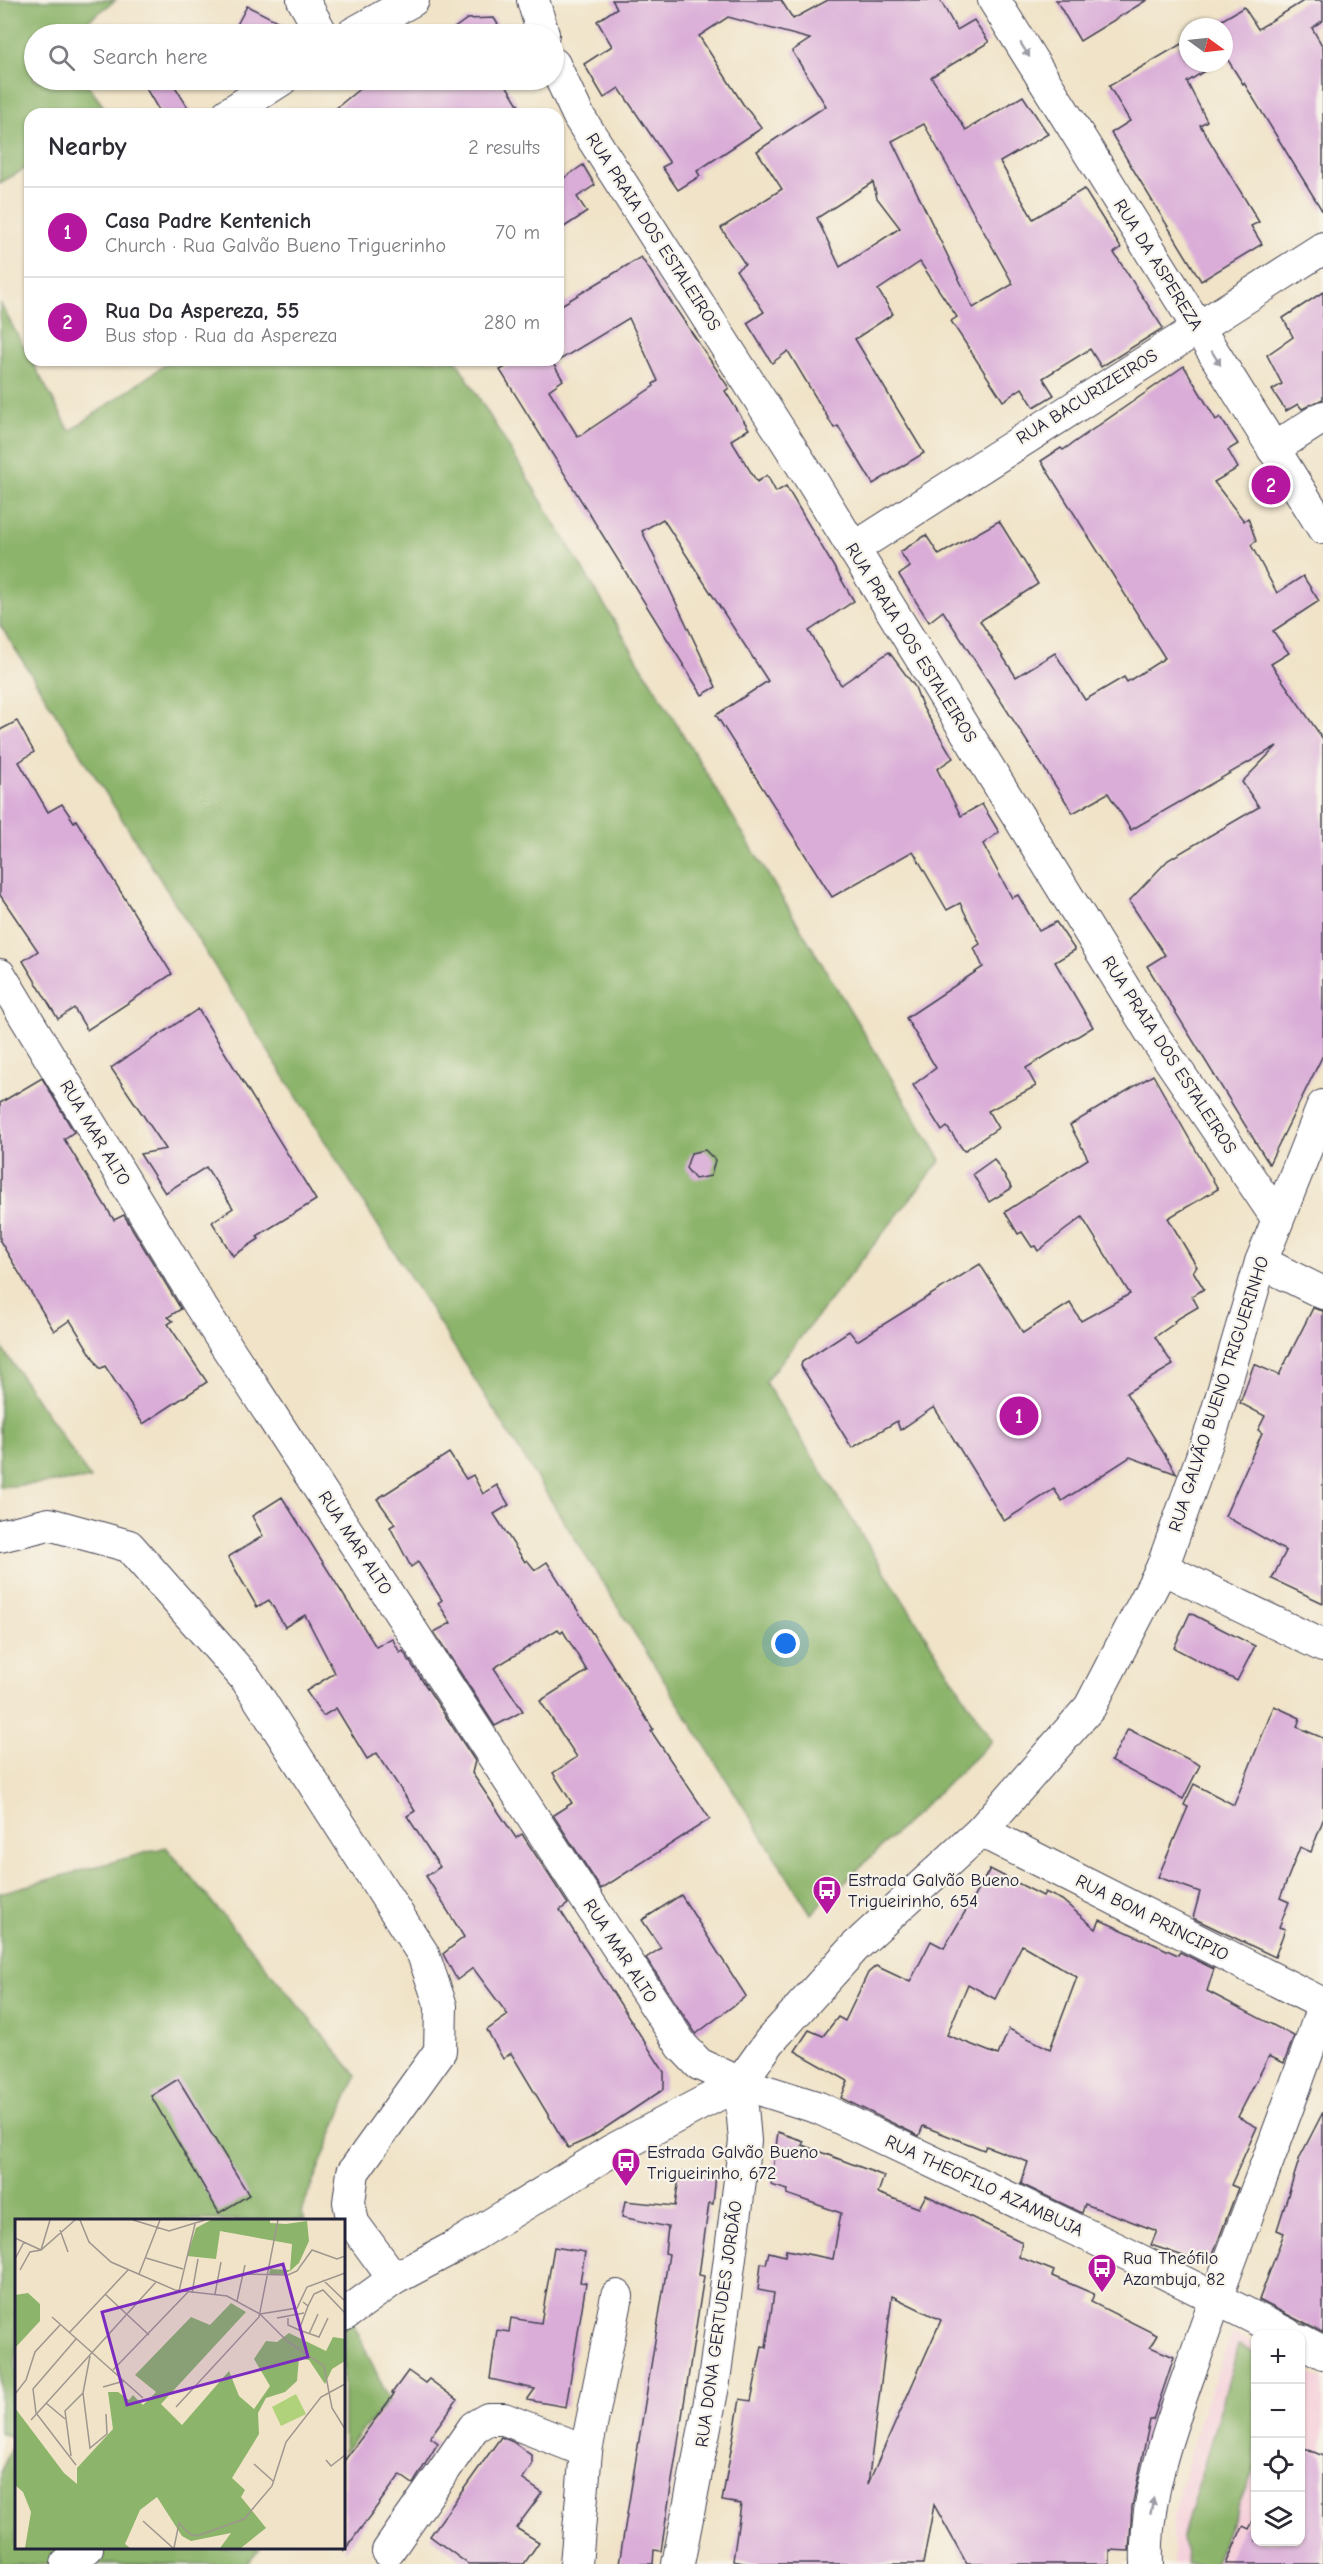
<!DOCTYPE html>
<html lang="en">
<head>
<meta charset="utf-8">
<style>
  body { margin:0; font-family:"Comic Neue",sans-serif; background:#f7f7f7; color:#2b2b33 }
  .controls { position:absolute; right:18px; bottom:18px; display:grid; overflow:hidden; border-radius:12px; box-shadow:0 2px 4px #0004 }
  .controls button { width:54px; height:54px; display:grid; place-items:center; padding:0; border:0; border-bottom:2px solid #e1e1e2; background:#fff; color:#2b2b33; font:30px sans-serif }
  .compass { position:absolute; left:1179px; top:18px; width:54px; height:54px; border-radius:50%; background:#fff; box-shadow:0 2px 4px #0004; rotate:105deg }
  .you { position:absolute; left:786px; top:1644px; width:21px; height:21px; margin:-15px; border:4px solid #fff; border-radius:50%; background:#1a73e8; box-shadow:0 0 0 9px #1a73e833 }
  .badge { display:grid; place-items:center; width:39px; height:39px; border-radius:50%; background:#b5179e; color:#fff; font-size:20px; font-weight:700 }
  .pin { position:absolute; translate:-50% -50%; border:3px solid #fff; box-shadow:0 2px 6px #0006 }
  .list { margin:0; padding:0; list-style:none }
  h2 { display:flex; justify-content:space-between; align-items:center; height:78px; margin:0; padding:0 24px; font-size:26px }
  h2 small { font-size:20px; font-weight:400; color:#7c7c81 }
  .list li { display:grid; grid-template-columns:39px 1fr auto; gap:18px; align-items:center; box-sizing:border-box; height:90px; padding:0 24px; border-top:2px solid #e1e1e2 }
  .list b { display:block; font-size:22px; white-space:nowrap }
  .list p { margin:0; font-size:20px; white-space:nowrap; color:#7c7c81 }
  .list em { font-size:20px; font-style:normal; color:#7c7c81 }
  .icon { flex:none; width:33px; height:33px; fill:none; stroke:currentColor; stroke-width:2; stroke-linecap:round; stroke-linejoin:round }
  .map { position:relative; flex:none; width:1323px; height:2564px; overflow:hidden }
  .search { position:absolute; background:#fff; box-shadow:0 2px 4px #0004; left:24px; top:24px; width:540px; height:66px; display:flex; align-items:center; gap:15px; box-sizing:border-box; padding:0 21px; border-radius:33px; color:#7c7c81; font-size:22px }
  .panel { position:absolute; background:#fff; box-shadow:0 2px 4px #0004; left:24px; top:108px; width:540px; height:258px; border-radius:18px }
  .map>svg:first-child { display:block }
</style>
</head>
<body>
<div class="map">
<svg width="1323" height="2564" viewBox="0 0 1323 2564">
  <rect width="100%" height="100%" fill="#f7f3e8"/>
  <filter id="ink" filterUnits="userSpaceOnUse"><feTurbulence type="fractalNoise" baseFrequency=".0167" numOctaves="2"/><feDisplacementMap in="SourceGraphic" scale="12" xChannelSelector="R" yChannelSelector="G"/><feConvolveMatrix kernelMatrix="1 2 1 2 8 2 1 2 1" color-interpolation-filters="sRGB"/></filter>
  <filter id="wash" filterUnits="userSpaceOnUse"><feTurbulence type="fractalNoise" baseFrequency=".008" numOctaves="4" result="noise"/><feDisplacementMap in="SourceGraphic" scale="24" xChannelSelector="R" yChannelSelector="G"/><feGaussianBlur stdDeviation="1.35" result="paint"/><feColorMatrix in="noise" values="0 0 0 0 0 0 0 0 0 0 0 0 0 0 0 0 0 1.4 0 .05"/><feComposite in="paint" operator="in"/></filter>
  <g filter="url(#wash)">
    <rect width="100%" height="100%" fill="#f0e3c7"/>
    <path fill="#f5cfda" d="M1232,2333L1255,2345L1256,2542H1300L1301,2368L1323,2379V2564H1173V2517L1200,2417Z"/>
    <g fill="#8cb46b" stroke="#576b53" stroke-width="1.5">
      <path d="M0,0H116L70,34H34V80H84L109,114H30V166L0,183Z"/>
      <path d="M0,303L70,431L172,360H456L941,1160L765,1382L992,1741L811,1914L0,625Z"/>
      <path d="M0,1345L90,1478V1479L0,1487Z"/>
      <path d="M166,1847L356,2075L301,2212L305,2220H16V2548H260L246,2564H0V2473L15,2438L0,2433V1893Z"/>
      <path d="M344,2303L389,2400L344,2452Z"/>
      <path d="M1239,2345L1255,2354V2466L1214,2564H1187L1182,2539Z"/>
    </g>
    <g id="blocks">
      <g fill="#daadd8" fill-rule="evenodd">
        <path d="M612,0H781L793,19L828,0H940L957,30L974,20L989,42L931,77L966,130L1023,96L1048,134L1000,162L1033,219L1084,189L1121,248L1114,253L1163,328L1101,367L1090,349L1043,378L1054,395L1034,407L1022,388L1003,401L951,321L957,317L920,262L878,290L893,314L855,339L924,453L873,484L838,426L834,428L788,351L772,363L747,323L764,312L736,270L745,264L721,228L782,189L757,151L826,106L792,51L810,39L728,17L699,36L743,104L762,128L697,171L700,176L678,190L662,167L670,163L619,88L604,98L584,64L612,46L597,21L617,8ZM924,124L1013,284L973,308L892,141ZM873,182L877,198L900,228L840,267L817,218Z"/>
        <path d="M1056,0H1147L1080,41Z"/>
        <path d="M1305,0H1323V20L1312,28L1323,47V212L1244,83L1243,84L1226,57L1224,59V27H1210L1244,7L1258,29Z"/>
        <path d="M247,6L301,33L302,34H232Z"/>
        <path d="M494,18L504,34H446L467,19Z"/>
        <path d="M1188,40V63H1217L1187,82L1207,121L1200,125L1259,222L1251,226L1262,244L1201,281L1111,133L1130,121L1109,86Z"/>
        <path d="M141,80H171L192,114H161Z"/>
        <path d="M384,80H503L524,114H329L369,81L373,87Z"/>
        <path d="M583,165L595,185L577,197L587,212L558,231V169L564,178Z"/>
        <path d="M641,257L729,388L725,391L749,429L731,440L757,482L767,475L776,492L786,486L854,601L809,631L841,685L889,652L915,687L923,708L953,758L937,769L961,816L982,804L999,832L983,844L1012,898L1018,895L1039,931L1056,922L1075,950L1055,962L1093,1027L1026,1068L1036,1086L988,1111L998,1128L964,1151L947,1127L942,1131L913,1085L936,1068L906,1018L983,967L974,948L980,944L960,903L947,910L913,851L832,897L716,715L768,681L663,519L642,531L716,687L702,695L500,370L519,360H551L563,380L549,390L578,437L654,386L653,384L658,381L629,318L558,361V307Z"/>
        <path d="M1323,292V399L1302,409L1298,404L1286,411L1272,390L1282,384L1267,355L1293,337L1283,318Z"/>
        <path d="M1184,366L1216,420L1220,417L1238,444L1228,450L1238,468L1214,482L1244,521L1248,518L1256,541L1251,545L1277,593L1303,576L1319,601L1273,631L1289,653L1271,664L1323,739V1055L1269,1164L1147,966L1165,955L1129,901L1168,860L1259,807L1242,782L1277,746L1131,830L1108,793L1073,813L943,611L929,622L899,575L910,567L900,552L926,535L939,555L999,521L1038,584L980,621L1016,677L1055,653L1085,700L1124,677L1127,682L1165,658L1041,461L1061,448L1063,450Z"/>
        <path d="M17,721L34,752L19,762L48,812L62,804L74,822L76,820L172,974L87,1030L74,1008L58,1019L23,961L38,951L0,895V730Z"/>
        <path d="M198,1009L316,1200L257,1236L259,1239L233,1256L212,1222L233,1208L206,1167L165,1193L140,1154L166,1149L111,1068Z"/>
        <path d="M1153,1075L1218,1189L1168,1218L1197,1267L1193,1271L1204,1289L1192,1296L1198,1307L1174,1321L1175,1323L1155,1337L1173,1365L1126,1393L1177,1474L1130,1457L1062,1501L1054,1489L1004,1521L934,1407L900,1430L897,1421L852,1448L801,1366L802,1362L849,1331L857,1341L980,1264L1023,1333L1070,1303L1081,1321L1130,1294L1082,1217L1038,1251L1035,1246L1032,1247L1022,1232L1018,1234L1005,1212L1088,1159L1070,1125Z"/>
        <path d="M42,1078L74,1132L64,1139L114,1220L124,1215L181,1309L168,1317L173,1321L168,1324L207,1382L143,1424L105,1366L100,1369L70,1320L54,1331L0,1241V1103Z"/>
        <path d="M705,1150L715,1160L711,1176L695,1179L686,1168L691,1153Z"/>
        <path d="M994,1159L1012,1188L989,1202L973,1174Z"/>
        <path d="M1313,1308L1323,1311V1603L1272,1579L1286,1551L1225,1516L1262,1433L1258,1430L1265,1416L1240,1403L1254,1364L1279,1375Z"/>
        <path d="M449,1453L466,1479L473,1475L483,1494L497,1485L509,1505L494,1514L525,1562L527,1560L535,1570L547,1562L653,1729L651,1731L710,1819L601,1889L553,1815L572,1803L553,1773L577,1757L540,1701L587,1671L563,1631L561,1633L558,1629L494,1668L523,1711L495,1726L434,1632L451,1623L438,1603L442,1600L418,1562L411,1567L390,1527L395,1524L377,1499Z"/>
        <path d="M282,1497L376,1647L392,1638L400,1653L403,1651L475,1761L472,1773L516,1838L522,1834L568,1904L560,1910L664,2072V2089L590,2138L568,2148L511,2053L503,2059L487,2030L508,2015L473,1968L457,1980L443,1954L464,1937L426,1876L440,1867L407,1816L415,1811L377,1753L367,1759L336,1708L323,1716L306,1691L335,1673L305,1615L285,1627L269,1600L257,1607L228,1557L263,1536L252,1516Z"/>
        <path d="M1190,1613L1255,1646L1237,1681L1174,1648Z"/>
        <path d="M1274,1706L1300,1718L1297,1727L1323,1738V1820L1311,1852L1300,1847L1280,1898L1289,1902L1279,1927L1285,1929L1275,1957L1193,1918L1200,1892L1158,1877L1188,1807L1184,1805L1194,1784L1234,1805Z"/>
        <path d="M1128,1729L1200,1765L1183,1799L1111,1761Z"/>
        <path d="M990,1869L1043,1896L1045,1892L1062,1900L1096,1929L1100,1920L1178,1955L1180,1952L1214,1969L1207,1991L1294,2036L1284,2063L1269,2056L1238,2117L1257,2127L1231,2185L1238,2188L1210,2262L1202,2260L1201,2262L1151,2245L1157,2231L1085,2204L1082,2213L1021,2184L1028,2162L986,2146L984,2150L923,2126L919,2136L841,2098L848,2081L795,2051L809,2030L823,2036L838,2017L845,2021L868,1973L876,1966L910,1982L931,1941L944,1948ZM1022,1945L1077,1977L1050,2049L1009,2029L998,2055L947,2035L968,1984L995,1999Z"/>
        <path d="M681,1895L746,1996L696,2034L646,1958L661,1948L642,1920Z"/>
        <path d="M178,2079L249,2195L219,2213L151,2096Z"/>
        <path d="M1323,2112V2333L1259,2300L1284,2233L1277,2230L1300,2157Z"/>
        <path d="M778,2132L804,2141L802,2145L884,2176L878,2193L919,2208L926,2195L1022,2242L1019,2257L1054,2271L1052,2276L1094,2294L1091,2302L1157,2335L1150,2347L1174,2357L1153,2420H1150L1132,2507L1129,2551L1110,2550V2564H967L934,2505L923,2564H749L733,2561L741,2504L722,2501L740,2399L751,2401L762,2346L766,2347L774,2293L758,2290L761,2263L766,2264L769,2252L785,2256L786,2250L833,2259L841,2213L787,2194L788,2190L771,2185ZM892,2296L941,2320L868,2484Z"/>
        <path d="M680,2171L716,2175L713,2204L709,2203L699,2275L704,2276L661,2551L654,2550L653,2564H619L669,2254L665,2253L668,2227L622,2217L625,2201L675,2206Z"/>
        <path d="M554,2247L585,2252L580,2282L586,2283L566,2407L527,2400L535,2389L490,2379L497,2330L509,2332L511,2318L541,2323Z"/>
        <path d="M408,2371L425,2383L429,2379L457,2400L430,2437L438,2443L413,2484L400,2475L344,2551V2461L394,2394L392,2393Z"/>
        <path d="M501,2437L513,2442L532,2456V2465L522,2479L542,2493L516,2528L539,2542L524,2564H468L430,2536Z"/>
        <path d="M1300,2446L1323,2456V2564H1226L1243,2526L1249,2529L1256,2515V2541H1300Z"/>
      </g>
    </g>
  </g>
  <g filter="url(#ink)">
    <use href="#blocks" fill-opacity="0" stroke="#413f50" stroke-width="1.5"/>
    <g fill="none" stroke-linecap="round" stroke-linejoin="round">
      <g stroke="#413f50" stroke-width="34">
        <g id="minor">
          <path d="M303,0L322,34"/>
          <path d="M533,0L543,34"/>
          <path d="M994,0L1323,528"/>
          <path d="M352,34L413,0"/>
          <path d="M554,64L579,117L812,481L1151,1032L1277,1218"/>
          <path d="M228,114L281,80"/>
          <path d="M1273,449L1323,417"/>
          <path d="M853,549L1323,248"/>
          <path d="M0,975L199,1304L682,2046L699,2064L740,2083L819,2108L1125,2253L1287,2334"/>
          <path d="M1261,1262L1323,1293"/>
          <path d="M0,1536L49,1524L129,1546L247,1680L423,1954L441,2006L440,2051L353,2172L349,2202L353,2223L394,2279"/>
          <path d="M1162,1568L1323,1646"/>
          <path d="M981,1831L1323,2004"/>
          <path d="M344,2315L394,2279L456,2246L611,2151L740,2083L770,2041L854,1948L981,1831L1090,1707L1162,1568L1213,1426L1261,1262L1323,1106"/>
          <path d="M1300,2341L1323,2353"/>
          <path d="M388,2551L474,2427L488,2419H504L586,2451"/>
          <path d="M67,2564L87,2548"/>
          <path d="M576,2564L586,2451L617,2296"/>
          <path d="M678,2564L714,2381L745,2141L740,2083"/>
          <path d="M1147,2564C1144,2492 1173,2419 1197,2352C1237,2236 1285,2123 1323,2006"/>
        </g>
      </g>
      <use href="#minor" stroke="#fff" stroke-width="32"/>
    </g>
    <defs><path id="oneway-solid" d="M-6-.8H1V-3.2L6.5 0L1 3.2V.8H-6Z" transform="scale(1.5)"/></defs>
    <g fill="#9c9ca7">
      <use href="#oneway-solid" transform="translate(1025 50) rotate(58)"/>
      <use href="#oneway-solid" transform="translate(1216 358) rotate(58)"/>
      <use href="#oneway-solid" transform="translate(1152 2506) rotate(-79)"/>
    </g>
  </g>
  <defs>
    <g id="bus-pin" transform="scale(1.5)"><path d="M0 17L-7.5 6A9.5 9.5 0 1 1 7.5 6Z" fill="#b5179e" stroke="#f7f3e8"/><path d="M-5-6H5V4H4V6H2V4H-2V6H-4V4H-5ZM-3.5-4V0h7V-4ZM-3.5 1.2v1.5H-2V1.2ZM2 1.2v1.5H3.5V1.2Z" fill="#fff"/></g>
  </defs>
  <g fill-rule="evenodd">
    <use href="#bus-pin" x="827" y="1890"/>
    <use href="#bus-pin" x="626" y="2162"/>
    <use href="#bus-pin" x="1102" y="2268"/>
  </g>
  <g text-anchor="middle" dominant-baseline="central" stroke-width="4.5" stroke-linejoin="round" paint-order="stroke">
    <g font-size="18" fill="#22223b" stroke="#f7f3e8">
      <text transform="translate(653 232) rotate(57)">RUA PRAIA DOS ESTALEIROS</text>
      <text transform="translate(1158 265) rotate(58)">RUA DA ASPEREZA</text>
      <text transform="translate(1087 397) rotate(-32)">RUA BACURIZEIROS</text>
      <text transform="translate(911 643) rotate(58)">RUA PRAIA DOS ESTALEIROS</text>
      <text transform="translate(1169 1055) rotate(57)">RUA PRAIA DOS ESTALEIROS</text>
      <text transform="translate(95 1133) rotate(59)">RUA MAR ALTO</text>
      <text transform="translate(1219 1394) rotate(-72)">RUA GALVÃO BUENO TRIGUERINHO</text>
      <text transform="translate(355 1543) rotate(57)">RUA MAR ALTO</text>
      <text transform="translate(1152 1918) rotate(27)">RUA BOM PRINCIPIO</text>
      <text transform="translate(620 1951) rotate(57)">RUA MAR ALTO</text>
      <text transform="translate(984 2186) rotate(25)">RUA THEOFILO AZAMBUJA</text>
      <text transform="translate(719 2324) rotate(-82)">RUA DONA GERTUDES JORDÃO</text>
    </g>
    <g font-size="18" fill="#22223b" stroke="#f7f3e8" text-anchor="start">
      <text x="848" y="1880">Estrada Galvão Bueno<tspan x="848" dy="21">Trigueirinho, 654</tspan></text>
      <text x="647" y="2152">Estrada Galvão Bueno<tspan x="647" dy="21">Trigueirinho, 672</tspan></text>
      <text x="1123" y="2258">Rua Theófilo<tspan x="1123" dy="21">Azambuja, 82</tspan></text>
    </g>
  </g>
  <g transform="translate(15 2219)">
    <rect width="330" height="330" fill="#f0e3c7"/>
    <path d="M281,175L291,195L266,207L257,188Z" fill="#b0d27b"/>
    <path d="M196,1H255V4L271,5L292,2L294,22L284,44L275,52L268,55H254L255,50L275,51L277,25L205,12L201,40L172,37L181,9ZM13,74L25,85V102L0,129V76ZM216,84L231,93L146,185L167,206L214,152L224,177L239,190L255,167L239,140L251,122L262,123L274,114L311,132L318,118L330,120V142L317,150L310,165L294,141L284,139L282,162L270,173L251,179L243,194L244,215L217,259L230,271L226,278L251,309L226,329H205L216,314L176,322L167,317L142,278L125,291L110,325L115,329H10L16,293L8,273L0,266V189L49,254L62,265V249L98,210L93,173H103L114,181L118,176L128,186L141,173L120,156L176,98L195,106Z" fill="#8cb46b"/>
    <path fill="none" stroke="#9e968f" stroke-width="1.5" d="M65,1L74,23L96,43L160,71L212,77L245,95L272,122L309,147L317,189L330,210M118,1L154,12L190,1M45,11L53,33M0,19L26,31L60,1M131,39L168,50M0,40L9,23M5,51L15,33L26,31L35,1M124,55L145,1M228,55L273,56L282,52L297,31L322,40L330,37M308,61L330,82M164,72L180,5M177,74L183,40M90,75L134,116M200,75L206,43M222,82L230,46M288,83L293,87L284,111L304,118L313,99M293,87L299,75L308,71L330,94M245,95L282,89L292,68L330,54M37,98L128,179M262,99L289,94M273,99V106L284,111M54,114L113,51M294,115L303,95M61,120L18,170L21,194L61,246M75,137L68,174L75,229L92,215L91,195M98,151L173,73M88,168L109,162M0,175L11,161L20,133L45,106M31,184L50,200M161,188L244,98L263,1M16,201L141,63M56,237L50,192L68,174M311,241L316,247L330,236M239,245L258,262M128,302L158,329M159,329L164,304L175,315L182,317L229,300L257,267L271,223L306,178L330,165"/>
    <path fill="#7b2cbf" fill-opacity="0.15" stroke="#7b2cbf" stroke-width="3" d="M268,45L293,138L112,186L87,93Z"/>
    <rect width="330" height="330" fill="none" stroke="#22223b" stroke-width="3"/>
  </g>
</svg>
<div class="controls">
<button>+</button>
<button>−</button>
<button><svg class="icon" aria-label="locate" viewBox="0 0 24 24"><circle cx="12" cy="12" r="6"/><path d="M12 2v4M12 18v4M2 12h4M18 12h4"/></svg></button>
<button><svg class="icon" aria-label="layers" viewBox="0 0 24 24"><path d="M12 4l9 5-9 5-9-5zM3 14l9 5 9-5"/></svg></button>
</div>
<svg class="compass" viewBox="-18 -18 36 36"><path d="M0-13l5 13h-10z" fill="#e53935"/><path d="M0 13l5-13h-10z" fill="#7c7c81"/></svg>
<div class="you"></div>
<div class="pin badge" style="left:1019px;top:1416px">1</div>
<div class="pin badge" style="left:1271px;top:485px">2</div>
<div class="search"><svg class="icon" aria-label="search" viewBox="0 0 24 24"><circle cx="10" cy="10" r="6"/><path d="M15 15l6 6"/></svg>Search here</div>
<section class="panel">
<h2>Nearby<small>2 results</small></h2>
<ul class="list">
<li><span class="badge">1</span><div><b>Casa Padre Kentenich</b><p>Church · Rua Galvão Bueno Triguerinho</p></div><em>70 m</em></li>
<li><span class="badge">2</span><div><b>Rua Da Aspereza, 55</b><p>Bus stop · Rua da Aspereza</p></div><em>280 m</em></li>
</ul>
</section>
</div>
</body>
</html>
